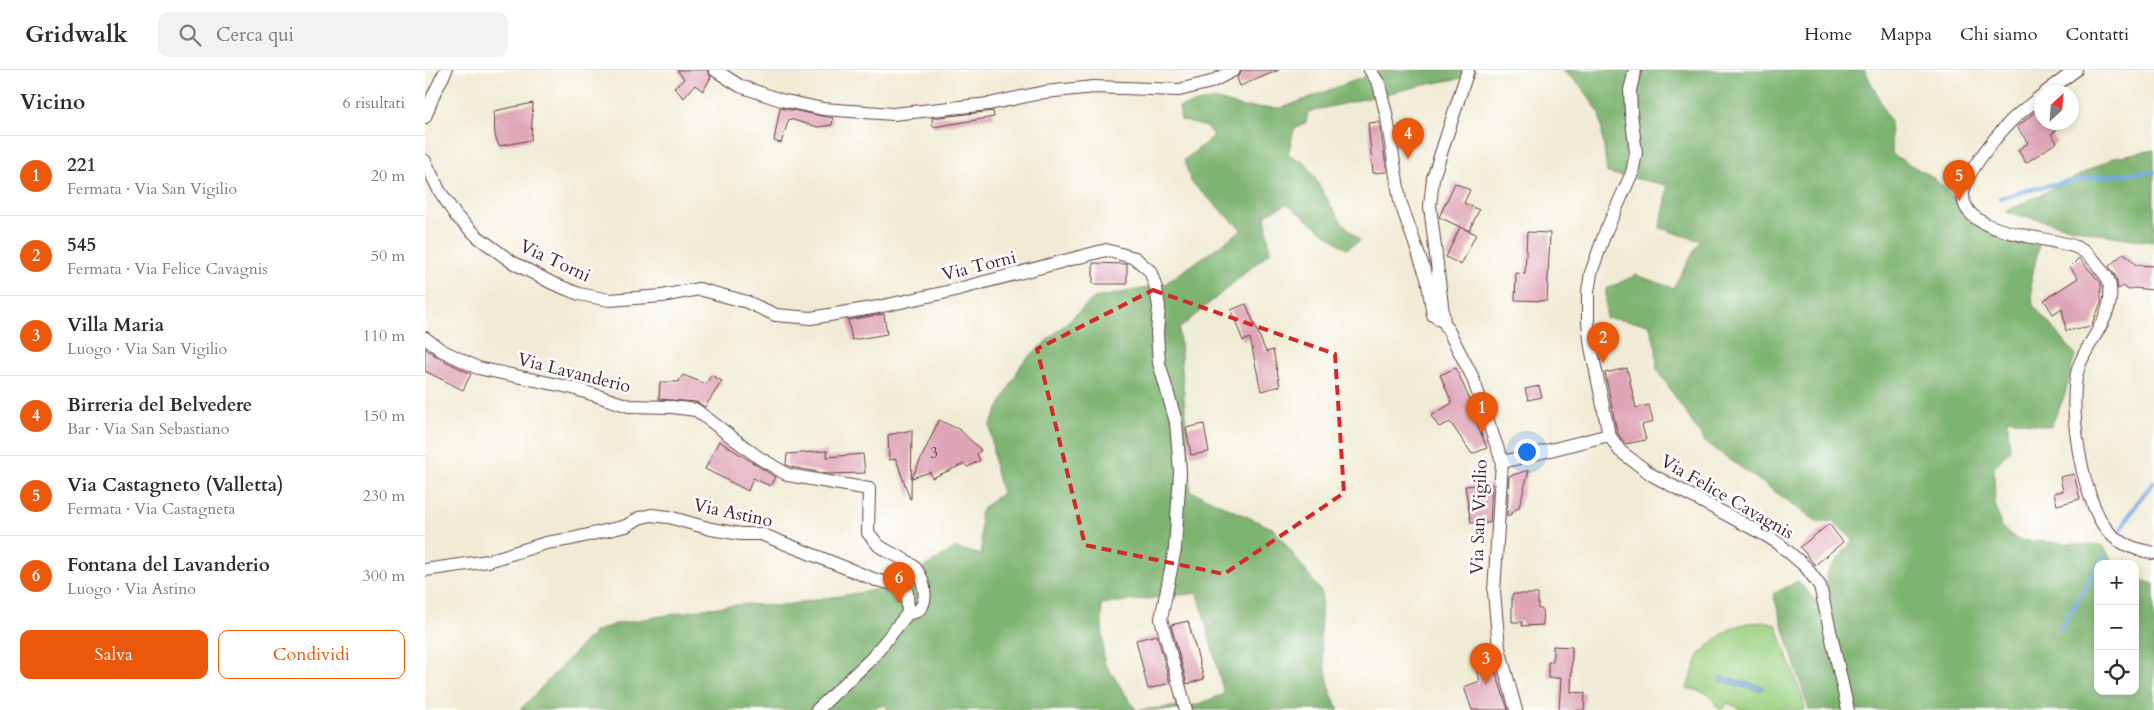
<!DOCTYPE html>
<html lang="it">
<head>
<meta charset="utf-8">
<style>
  body { margin:0; font-family:Cardo,serif; background:#f2f2f3; color:#2b2b33 }
  .controls { position:absolute; right:15px; bottom:15px; display:grid; overflow:hidden; border-radius:10px; box-shadow:0 2px 8px #0003 }
  .controls button { width:45px; height:45px; display:grid; place-items:center; padding:0; border:0; border-bottom:1px solid #e1e1e2; background:#fff; color:#2b2b33; font:25px sans-serif }
  .compass { position:absolute; left:1609px; top:15px; width:45px; height:45px; border-radius:50%; background:#fff; box-shadow:0 2px 8px #0003; rotate:26deg }
  .you { position:absolute; left:1101px; top:381px; width:18px; height:18px; margin:-12px; border:4px solid #fff; border-radius:50%; background:#1a73e8; box-shadow:0 0 0 8px #1a73e833 }
  .badge { display:grid; place-items:center; width:32px; height:32px; border-radius:50%; background:#ea580c; color:#fff; font-size:16px; font-weight:700 }
  .pin { position:absolute; translate:-50% -41px; filter:drop-shadow(0 1px 2px #0008) }
  .pin::after { content:''; position:absolute; top:26px; width:18px; height:15px; background:inherit; clip-path:polygon(0 0,100% 0,50% 100%) }
  .list { margin:0; padding:0; list-style:none }
  h2 { display:flex; justify-content:space-between; align-items:center; height:65px; margin:0; padding:0 20px; font-size:21px }
  h2 small { font-size:16px; font-weight:400; color:#7c7c81 }
  .list li { display:grid; grid-template-columns:32px 1fr auto; gap:15px; align-items:center; box-sizing:border-box; height:80px; padding:0 20px; border-top:1px solid #e1e1e2 }
  .list b { display:block; font-size:19px; white-space:nowrap }
  .list p { margin:0; font-size:16px; white-space:nowrap; color:#7c7c81 }
  .list em { font-size:16px; font-style:normal; color:#7c7c81 }
  .actions { display:flex; gap:10px; padding:15px 20px }
  .actions a { flex:1; padding:11px 0; border:1px solid #ea580c; border-radius:10px; text-align:center; font-size:18px; color:#ea580c }
  .actions .main { background:#ea580c; color:#fff }
  .icon { flex:none; width:28px; height:28px; fill:none; stroke:currentColor; stroke-width:2; stroke-linecap:round; stroke-linejoin:round }
  .map { position:relative; flex:none; width:1729px; height:640px; overflow:hidden }
  header { display:flex; align-items:center; gap:30px; box-sizing:border-box; height:70px; padding:0 25px; background:#fff; border-bottom:1px solid #e1e1e2 }
  header strong { font-size:24px }
  nav { display:flex; gap:28px; margin-inline-start:auto; font-size:18px }
  .search { width:350px; height:45px; background:#f2f2f3; display:flex; align-items:center; gap:12px; box-sizing:border-box; padding:0 18px; border-radius:10px; color:#7c7c81; font-size:19px }
  main { display:flex }
  aside { flex:1; background:#fff }
  .map>svg:first-child { display:block }
</style>
</head>
<body>
<header>
<strong>Gridwalk</strong>
<div class="search"><svg class="icon" aria-label="search" viewBox="0 0 24 24"><circle cx="10" cy="10" r="6"/><path d="M15 15l6 6"/></svg>Cerca qui</div>
<nav><a>Home</a><a>Mappa</a><a>Chi siamo</a><a>Contatti</a></nav>
</header>
<main>
<aside>
<h2>Vicino<small>6 risultati</small></h2>
<ul class="list">
<li><span class="badge">1</span><div><b>221</b><p>Fermata · Via San Vigilio</p></div><em>20 m</em></li>
<li><span class="badge">2</span><div><b>545</b><p>Fermata · Via Felice Cavagnis</p></div><em>50 m</em></li>
<li><span class="badge">3</span><div><b>Villa Maria</b><p>Luogo · Via San Vigilio</p></div><em>110 m</em></li>
<li><span class="badge">4</span><div><b>Birreria del Belvedere</b><p>Bar · Via San Sebastiano</p></div><em>150 m</em></li>
<li><span class="badge">5</span><div><b>Via Castagneto (Valletta)</b><p>Fermata · Via Castagneta</p></div><em>230 m</em></li>
<li><span class="badge">6</span><div><b>Fontana del Lavanderio</b><p>Luogo · Via Astino</p></div><em>300 m</em></li>
</ul>
<div class="actions"><a class="main">Salva</a><a>Condividi</a></div>
</aside>
<div class="map">
<svg width="1729" height="640" viewBox="0 0 1729 640">
  <rect width="100%" height="100%" fill="#fff"/>
  <filter id="ink" filterUnits="userSpaceOnUse"><feTurbulence type="fractalNoise" baseFrequency=".02" numOctaves="2"/><feDisplacementMap in="SourceGraphic" scale="10" xChannelSelector="R" yChannelSelector="G"/><feConvolveMatrix kernelMatrix="1 2 1 2 8 2 1 2 1" color-interpolation-filters="sRGB"/></filter>
  <filter id="wash" filterUnits="userSpaceOnUse"><feTurbulence type="fractalNoise" baseFrequency=".0096" numOctaves="4" result="noise"/><feDisplacementMap in="SourceGraphic" scale="20" xChannelSelector="R" yChannelSelector="G"/><feGaussianBlur stdDeviation="1.12" result="paint"/><feColorMatrix in="noise" values="0 0 0 0 0 0 0 0 0 0 0 0 0 0 0 0 0 1.4 0 .05"/><feComposite in="paint" operator="in"/></filter>
  <g filter="url(#wash)">
    <rect width="100%" height="100%" fill="#f0ebd4"/>
    <path fill="#9dd283" stroke="#747857" d="M1342,552L1351,554L1378,629L1380,640H1318L1303,633L1296,640C1289,636 1291,632 1286,627C1281,621 1269,620 1262,618L1274,585L1291,569L1306,558L1323,553Z"/>
    <g fill="#7eb471" stroke="#646a4e">
      <path d="M957,0H1050L1049,6L999,15L883,42L881,52L869,60L863,84L881,94L915,150L935,171L921,179L862,134L840,145L845,182L754,259L766,421L849,459L897,523L895,571L906,624L914,640H713L771,635L799,624L773,523L676,534L679,592L711,640H463L461,635L436,640H95L169,562L190,554L284,538L320,534L354,536L450,520L505,494L529,478L557,485L555,444L559,437L577,423L570,398L565,355L597,293L669,228L738,215L817,160L766,112L759,90L789,66L781,57L756,50L754,37L789,29L818,37L857,38Z"/>
      <path d="M1137,0H1440L1465,52L1467,84L1510,109L1537,137L1575,164L1614,176L1606,211L1608,235L1650,284L1640,324L1626,357L1582,349L1585,380L1569,397L1570,433L1576,457L1593,470L1678,476L1690,494H1673V621H1710V508L1729,514V640H1384L1348,524L1373,511L1406,548L1401,504L1428,470L1408,451L1394,453L1280,372L1232,299L1231,278L1224,254L1181,248V219L1211,205L1248,218L1275,171L1235,158L1241,130L1242,115L1182,103L1175,44L1156,16Z"/>
      <path d="M1729,80V172L1674,164L1581,142L1690,87Z"/>
    </g>
    <path fill="#70a7de" stroke="#5d6384" d="M1295,606L1337,616L1339,618L1336,621L1294,611Z"/>
    <g fill="none" stroke-linecap="round" stroke-linejoin="round">
      <g stroke="#70a7de" stroke-width="4.5">
        <path d="M1576,128C1626,112 1676,105 1729,102"/>
        <path d="M1695,461L1714,430L1729,412"/>
        <path d="M1675,494L1679,487"/>
        <path d="M1635,559L1673,497"/>
      </g>
    </g>
    <g id="blocks">
      <g fill="#dea5b6">
        <path d="M252,0H282L286,7L278,21L270,15L259,28L249,18L259,9Z"/>
        <path d="M817,0H854L815,16L812,8Z"/>
        <path d="M108,33L106,70L74,76L70,66L69,41Z"/>
        <path d="M1616,37V52H1643L1626,64L1632,72L1601,93L1593,80L1603,73L1592,57Z"/>
        <path d="M355,38L408,48L407,55L393,57L364,49L356,73L349,71Z"/>
        <path d="M568,41L569,47L508,57L507,48Z"/>
        <path d="M954,52L962,102L948,103L943,53Z"/>
        <path d="M1030,113L1045,120L1039,133L1054,140L1044,161L1014,147Z"/>
        <path d="M1035,157L1051,164L1036,195L1021,187Z"/>
        <path d="M1102,162L1125,163L1122,231L1090,230L1091,203L1100,204Z"/>
        <path d="M1699,183L1711,195L1729,196V220L1708,218L1703,220L1699,216L1693,219L1691,207L1684,196Z"/>
        <path d="M1654,188L1676,213V233L1666,256L1641,261L1637,238L1628,244L1619,230L1653,208L1645,197Z"/>
        <path d="M668,193L702,194V214H668Z"/>
        <path d="M821,234L841,282L848,280L855,316L836,321L825,268L818,271L806,240Z"/>
        <path d="M459,244L462,264L427,270L423,250Z"/>
        <path d="M0,278L12,287L46,304L38,320L0,301Z"/>
        <path d="M1031,298L1046,333L1044,334L1062,378L1047,384L1025,352L1014,357L1006,346L1027,333L1015,305Z"/>
        <path d="M1202,298L1211,338L1224,335L1228,352L1217,355L1221,370L1200,374L1192,362L1180,303Z"/>
        <path d="M258,305L281,314L286,305L297,311L280,337L272,332L234,329L235,312H253Z"/>
        <path d="M1114,316L1117,327L1103,330L1100,319Z"/>
        <path d="M514,350L535,360L556,380L552,384L555,390L543,397L539,394L507,408L505,402L487,408Z"/>
        <path d="M779,354L784,382L766,385L761,358Z"/>
        <path d="M487,360L486,429H485L471,389L464,390L463,365Z"/>
        <path d="M294,371L350,407L345,416L328,408L323,421L280,399Z"/>
        <path d="M402,381V387L438,384L440,403L404,404L366,397L361,395L362,384Z"/>
        <path d="M1104,400L1094,437L1082,447L1084,406Z"/>
        <path d="M1649,404L1655,429L1632,435L1629,423L1638,421L1635,407Z"/>
        <path d="M1067,414L1065,453H1046L1040,416Z"/>
        <path d="M1404,454L1418,472L1390,495L1375,477Z"/>
        <path d="M1087,524H1113V539H1117L1118,555L1097,556V552H1087Z"/>
        <path d="M763,551L779,609L762,614L746,555Z"/>
        <path d="M732,565L745,613L723,619L711,570Z"/>
        <path d="M1128,576L1147,577L1146,622L1160,623L1159,640H1134L1136,608H1123V592H1128Z"/>
        <path d="M1068,594L1083,640H1047L1039,617L1055,611L1051,600Z"/>
      </g>
    </g>
  </g>
  <g filter="url(#ink)">
    <use href="#blocks" fill-opacity="0" stroke="#633e44" stroke-width="1"/>
    <g fill="none" stroke-linecap="round" stroke-linejoin="round">
      <g stroke="#633e44" stroke-width="14">
        <g id="street">
          <path d="M290,0L315,16L356,30L398,39L468,44L564,34L620,22L669,17L754,20L786,12L809,0"/>
          <path d="M945,0L954,14L962,48L975,131L1002,208L1008,245L1019,252"/>
          <path d="M1043,0L1008,108L1005,136L1019,252L1047,306L1077,391L1069,522L1074,578L1091,640"/>
          <path d="M1210,0L1205,20L1206,43L1211,83L1207,103L1180,163L1166,203L1163,222V252L1166,277L1184,365L1195,381L1227,405L1340,465L1353,473L1381,497L1395,516L1423,640"/>
          <path d="M1621,22L1651,0"/>
          <path d="M1616,26C1607,34 1596,41 1587,50C1573,64 1538,105 1538,125C1538,166 1624,166 1651,177C1662,182 1670,190 1676,200C1679,203 1683,208 1684,212C1692,244 1664,268 1654,296C1641,334 1657,429 1682,460C1693,474 1712,480 1729,483"/>
          <path d="M0,47L8,26L21,0"/>
          <path d="M0,91L14,120L31,146L53,167L87,192L127,213L154,224L184,230L237,226L274,219L322,232L351,245L386,248L453,237L522,222L681,180L710,188L725,201L731,218L734,237L732,263L734,293L751,352L755,402L750,479L736,549L761,640"/>
          <path d="M0,268L16,280L53,298L148,318L204,336L247,337L271,340L333,387L363,405L444,419L443,463C447,467 450,471 453,475C464,484 480,487 490,498C501,510 507,543 483,543"/>
          <path d="M1077,391H1082L1184,365"/>
          <path d="M0,500L63,491L121,473L146,469L201,456L214,448L226,445L244,447L286,459L316,464H336L451,510L473,515L482,522L483,543L447,588L392,640"/>
        </g>
      </g>
      <use href="#street" stroke="#fff" stroke-width="12"/>
    </g>
  </g>
  <path fill="none" stroke="#d62828" stroke-width="4" stroke-dasharray="10 6" stroke-linejoin="round" d="M728,220L910,284L919,423L799,504L660,475L612,279Z"/>
  <g text-anchor="middle" dominant-baseline="central" stroke-width="5" stroke-linejoin="round" paint-order="stroke">
    <g font-size="15" fill="#6f404e">
      <text x="509" y="383">3</text>
    </g>
    <g font-size="18" fill="#4a1f2b" stroke="#fff">
      <text transform="translate(130 191) rotate(25)">Via Torni</text>
      <text transform="translate(554 196) rotate(-14)">Via Torni</text>
      <text transform="translate(149 303) rotate(14)">Via Lavanderio</text>
      <text transform="translate(1302 427) rotate(30)">Via Felice Cavagnis</text>
      <text transform="translate(308 443) rotate(12)">Via Astino</text>
      <text transform="translate(1054 447) rotate(-88)">Via San Vigilio</text>
    </g>
  </g>
</svg>
<div class="controls">
<button>+</button>
<button>−</button>
<button><svg class="icon" aria-label="locate" viewBox="0 0 24 24"><circle cx="12" cy="12" r="6"/><path d="M12 2v4M12 18v4M2 12h4M18 12h4"/></svg></button>
</div>
<svg class="compass" viewBox="-18 -18 36 36"><path d="M0-13l5 13h-10z" fill="#e53935"/><path d="M0 13l5-13h-10z" fill="#7c7c81"/></svg>
<div class="you"></div>
<div class="pin badge" style="left:1057px;top:363px">1</div>
<div class="pin badge" style="left:1178px;top:293px">2</div>
<div class="pin badge" style="left:1061px;top:614px">3</div>
<div class="pin badge" style="left:983px;top:89px">4</div>
<div class="pin badge" style="left:1534px;top:131px">5</div>
<div class="pin badge" style="left:474px;top:533px">6</div>
</div>
</main>
</body>
</html>
